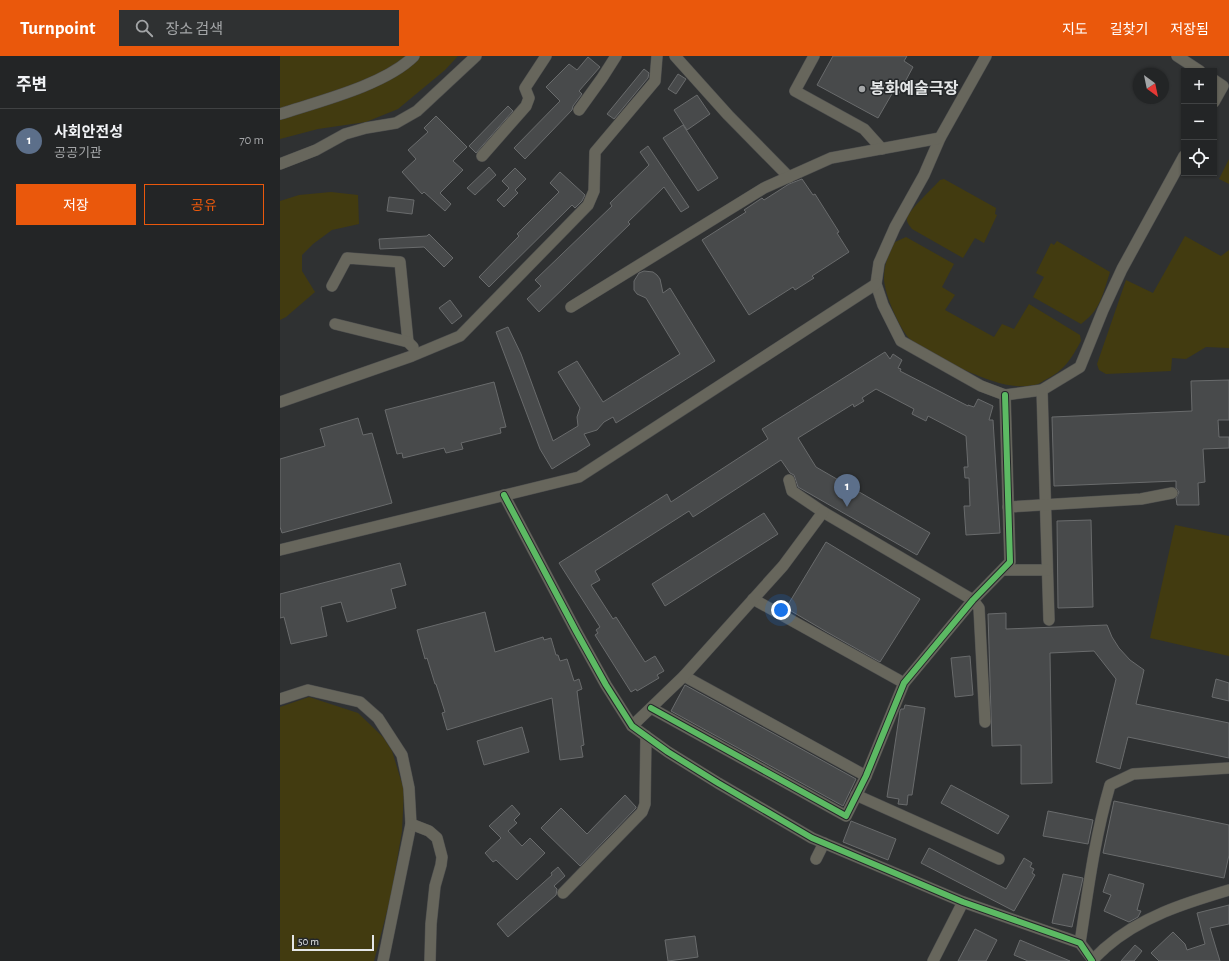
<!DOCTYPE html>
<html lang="ko">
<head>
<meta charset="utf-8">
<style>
  body { margin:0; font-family:"Alegreya Sans","Noto Sans KR",sans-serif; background:#2f3132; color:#f1f3f6 }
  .controls { position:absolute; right:12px; top:12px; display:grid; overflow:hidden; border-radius:0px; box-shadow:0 1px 3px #0004 }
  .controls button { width:36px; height:36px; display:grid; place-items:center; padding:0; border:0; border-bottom:1px solid #404243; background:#232526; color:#f1f3f6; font:20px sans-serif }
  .compass { position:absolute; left:853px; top:12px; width:36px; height:36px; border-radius:50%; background:#232526; box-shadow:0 1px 3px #0004; rotate:147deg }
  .scale { position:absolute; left:12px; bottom:10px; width:82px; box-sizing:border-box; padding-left:4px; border:2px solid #e4e6e7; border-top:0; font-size:11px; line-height:14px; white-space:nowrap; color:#e4e6e7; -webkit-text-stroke:3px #242729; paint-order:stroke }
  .you { position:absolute; left:501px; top:554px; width:14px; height:14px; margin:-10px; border:3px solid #fff; border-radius:50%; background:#1a73e8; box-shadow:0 0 0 6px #1a73e833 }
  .badge { display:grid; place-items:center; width:26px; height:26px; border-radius:50%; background:#ea580c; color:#fff; font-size:13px; font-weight:700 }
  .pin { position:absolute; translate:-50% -33px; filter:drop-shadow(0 1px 2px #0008) }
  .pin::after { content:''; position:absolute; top:21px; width:14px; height:12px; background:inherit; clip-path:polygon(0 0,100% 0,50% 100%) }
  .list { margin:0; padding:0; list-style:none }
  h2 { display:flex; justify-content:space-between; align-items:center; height:52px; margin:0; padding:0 16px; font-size:17px }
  h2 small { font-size:13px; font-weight:400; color:#a3a5a7 }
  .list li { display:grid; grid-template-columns:26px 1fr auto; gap:12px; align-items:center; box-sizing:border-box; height:64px; padding:0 16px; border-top:1px solid #404243 }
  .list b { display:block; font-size:15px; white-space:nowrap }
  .list p { margin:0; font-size:13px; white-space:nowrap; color:#a3a5a7 }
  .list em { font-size:13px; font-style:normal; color:#a3a5a7 }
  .actions { display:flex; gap:8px; padding:12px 16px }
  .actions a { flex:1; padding:9px 0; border:1px solid #ea580c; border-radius:0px; text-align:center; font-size:14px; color:#ea580c }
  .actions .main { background:#ea580c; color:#fff }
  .icon { flex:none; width:22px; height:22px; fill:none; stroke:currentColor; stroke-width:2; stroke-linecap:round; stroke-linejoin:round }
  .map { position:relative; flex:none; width:949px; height:905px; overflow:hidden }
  header { display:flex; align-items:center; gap:24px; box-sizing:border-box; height:56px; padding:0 20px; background:#ea580c; color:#fff }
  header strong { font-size:19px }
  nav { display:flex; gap:22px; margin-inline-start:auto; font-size:14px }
  .search { width:280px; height:36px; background:#2f3132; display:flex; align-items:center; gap:10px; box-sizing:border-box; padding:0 14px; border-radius:0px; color:#a3a5a7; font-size:15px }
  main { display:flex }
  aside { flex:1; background:#232526 }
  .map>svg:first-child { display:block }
</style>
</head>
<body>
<header>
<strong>Turnpoint</strong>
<div class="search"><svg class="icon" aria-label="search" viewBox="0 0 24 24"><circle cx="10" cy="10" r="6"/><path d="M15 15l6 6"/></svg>장소 검색</div>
<nav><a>지도</a><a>길찾기</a><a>저장됨</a></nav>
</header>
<main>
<aside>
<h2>주변<small></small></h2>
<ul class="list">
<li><span class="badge" style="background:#5c6f8a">1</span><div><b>사회안전성</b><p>공공기관</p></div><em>70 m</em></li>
</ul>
<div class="actions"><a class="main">저장</a><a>공유</a></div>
</aside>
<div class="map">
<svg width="949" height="905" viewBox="0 0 949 905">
  <rect width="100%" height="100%" fill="#2f3132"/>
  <g fill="#423b10">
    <path d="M0,0H178L165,14L118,53L86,66L38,73L0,83Z"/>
    <path d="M949,103V128L939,123Z"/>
    <path d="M664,123L716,152L715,158L717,159L704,187L695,182L683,202L632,173C630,170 626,166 627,162C629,154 654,131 660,124Z"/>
    <path d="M51,136L78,139L79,168L52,174L33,188L22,199V215L35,236L6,261L0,264V145L19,139Z"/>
    <path d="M905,180L941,200L949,194V292L926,291L906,303L892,302L891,315L826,318L819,314L817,308L846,224L873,237Z"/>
    <path d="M626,181L674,208L662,231L675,239L665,254L714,281L722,268L734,273L749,248L800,279L801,285C791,303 784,315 765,324C761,326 758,329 754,329C732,334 709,324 689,316C669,307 648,298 631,284C620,275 603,235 604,221C604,208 609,197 615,186Z"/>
    <path d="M777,185L830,216C823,237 821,254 801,268L753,241L764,221L756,217L771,187L774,189Z"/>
    <path d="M895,469L949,480V600L870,582Z"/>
    <path d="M29,641L78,657L103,681L112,695L124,734L122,775L111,840L94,905H0V651Z"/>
  </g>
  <g fill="#484a4b" stroke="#696b6c">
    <path d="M553,0H627L624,5L633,11L618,39L613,36L598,62L537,29Z"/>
    <path d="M308,1L320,11L299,35L302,38L293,50L292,54L245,103L234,92L280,45L266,31L289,8L297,14Z"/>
    <path d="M364,13L369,17L368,22L334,63L327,58Z"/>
    <path d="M398,18L406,23L396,38L388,33Z"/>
    <path d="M417,39L430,58L407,74L394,54Z"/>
    <path d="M228,50L233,55L196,97L189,90Z"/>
    <path d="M156,60L187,91L173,105L183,114L160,137L171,148L165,155L144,136L142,138L122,116L136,103L128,94L148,76L144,72Z"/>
    <path d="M403,69L438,122L418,135L383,82Z"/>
    <path d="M368,90L409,151L401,156L384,131L348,166L350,168L259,256L247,243L261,230L255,224L332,150L330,147L369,109L360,96Z"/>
    <path d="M209,111L216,119L195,139L187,132Z"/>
    <path d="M235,112L246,123L235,134L238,137L224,151L217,144L229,132L222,125Z"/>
    <path d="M280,116L305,139L302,145L295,152L292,149L209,231L199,221L239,180L237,178L279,136L270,127Z"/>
    <path d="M522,123L533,139L535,138L559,176L557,177L569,196L532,220L534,222L515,234L513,231L469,259L422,184L466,156L464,154L482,142L484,144L509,128Z"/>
    <path d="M109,141L134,144L132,158L107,155Z"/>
    <path d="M149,178L173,202L164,211L144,191L100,193L99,183L147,180Z"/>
    <path d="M364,215L373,216L377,219L380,223L383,237L390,232L435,305L336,367L333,361L324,366L317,374L304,378L310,389L272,413L260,393L216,276L228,271L241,298L273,385L298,370L297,361L300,352L278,316L297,305L323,346L400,298L366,242L357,238L354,234V225L359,217Z"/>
    <path d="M170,244L182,260L172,268L159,252Z"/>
    <path d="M605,296L610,303L613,298L622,304L618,312L621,313L620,315L688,350V349L694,351L698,343L713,350L709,364H713L720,477L686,479L684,450H690L689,422H685L684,411H688L686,380L648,360L646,365L632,358L634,353L596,333L582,342L584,345L574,351L573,348L518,382L536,411L650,477L637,499L518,431L514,419L510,417L501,404L413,461L409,455L315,515L320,524L311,529L333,563L336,561L365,606L375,600L384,615L377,619L379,622L357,635L356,633L351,636L315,579L318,577L316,574L320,571L279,507L387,438L391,446L488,383L482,373Z"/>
    <path d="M949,324V364H938L939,381H949V392L923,393L925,426L918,427L919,449H897L896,442L899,436L896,432V425L774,430L772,361L912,355L911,325Z"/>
    <path d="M214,326L226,371L220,372L221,377L181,387L183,393L166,397L164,392L123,402L122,397L117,398L105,354Z"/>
    <path d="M78,362L83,379L92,377L112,447L2,477L0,471V403L45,390L40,373Z"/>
    <path d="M484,457L498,478L385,550L372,528Z"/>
    <path d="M811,464L813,551L778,552L777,465Z"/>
    <path d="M546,486L640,543L600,606L545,575L506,552Z"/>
    <path d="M120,507L126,529L111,533L116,552L67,566L61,546L41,551L47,580L11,588L4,561L0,562V538Z"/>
    <path d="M205,556L215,596L263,581L264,584L271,582L276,599H278L280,605L287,603L294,625L299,623L302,633L297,635L304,689L301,690L303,701L280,704L272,642L167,674L162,657L165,656L156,628H155L147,602L145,603L137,574Z"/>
    <path d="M726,557V573L827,569L832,581L839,592L850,604L864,614L856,648L949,667V702L848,681L840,713L816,706L836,623L814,595L770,597L772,727L741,728V689L712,690L708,558Z"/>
    <path d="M690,600L693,639L675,641L671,602Z"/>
    <path d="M936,623L949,627V645L932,641Z"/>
    <path d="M405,629L576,723L563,750L391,655Z"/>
    <path d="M625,649L645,652L632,739H628L627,749L618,748L619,743L607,741L620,655L621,653H624Z"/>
    <path d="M242,671L249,696L204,709L197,685Z"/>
    <path d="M671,729L729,760L718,778L661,747Z"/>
    <path d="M345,739L356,751V752L300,810L261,772L281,752L307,778Z"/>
    <path d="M834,745L949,769V799L944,822L823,797Z"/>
    <path d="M232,749L240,758L234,764L237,767L228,775L242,790L250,782L265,797L237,824L216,804L213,806L205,797L221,782L209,770Z"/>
    <path d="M768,755L813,764L808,788L763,780Z"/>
    <path d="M571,765L616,783L608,804L563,786Z"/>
    <path d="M649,792L726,833L744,802L752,807L750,811L754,813L752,817L755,819L734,855L641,807Z"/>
    <path d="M278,811L285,820L274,830L277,833L276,839L228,881L217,868L272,819L271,817Z"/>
    <path d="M783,818L803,822L792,871L772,867Z"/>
    <path d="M829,818L864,828L857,854L861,855L858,861L849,866L824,855L831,839L823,836Z"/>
    <path d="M949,849V868L930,872L940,905H879L871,897L893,876L905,888L907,894L925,888L917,857Z"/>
    <path d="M695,873L717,884L706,905H678Z"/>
    <path d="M415,880L418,901L388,905L385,884Z"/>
    <path d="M740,884L790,905H748L734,899Z"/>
    <path d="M855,889L862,895L854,905H841Z"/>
  </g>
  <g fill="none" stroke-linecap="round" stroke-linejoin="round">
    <g stroke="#4d4e4e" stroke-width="12">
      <g id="minor">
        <path d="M395,0L448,59L509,121"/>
        <path d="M534,0L515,35L584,73L602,93"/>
        <path d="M706,0L660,82L644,119L615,171L599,207L596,228L603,249L621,285L701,330L725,339L762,334L800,311L823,254L842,213L904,100"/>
        <path d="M897,0L920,15"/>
        <path d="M934,24L943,30L934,46"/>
        <path d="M299,54L322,22L336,0"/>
        <path d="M0,58C40,45 105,29 134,0"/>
        <path d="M202,100L246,50L249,42L245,32L266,0"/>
        <path d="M0,108L36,94L65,78L86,72L116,67L137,55L196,0"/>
        <path d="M52,230L67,202L120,206L128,286"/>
        <path d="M291,251L484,132L551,102L660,82"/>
        <path d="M55,268L128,286L133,291"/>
        <path d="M762,334L769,564"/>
        <path d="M0,346L132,300L180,280L308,149L314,135L315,96L375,25L377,0"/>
        <path d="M509,424L512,435L543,456L693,544L699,552L705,666"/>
        <path d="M224,439L296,575L326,629L352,670L388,696L438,727L532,782L683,846L800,887L813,904"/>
        <path d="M728,451L861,443L892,437"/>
        <path d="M0,494L299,421L596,228"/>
        <path d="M723,514H767"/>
        <path d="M473,543L624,627"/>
        <path d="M404,620L586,720"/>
        <path d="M0,643L28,634L80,646L98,662L122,699L129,732L131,768L103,905"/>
        <path d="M371,652L566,760L586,720L624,627L693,544L730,506L725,339"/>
        <path d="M352,670L404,620L503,510L543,456"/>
        <path d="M576,739L719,803"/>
        <path d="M131,768L149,775L157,782L162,801L161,809L155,830L151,868L150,905"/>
        <path d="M536,803L544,787"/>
        <path d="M283,837L362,756L365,748L366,680"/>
        <path d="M800,887C808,834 815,780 830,729L853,718L949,712"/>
        <path d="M653,905L683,846"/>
        <path d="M812,905C816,900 821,896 825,892C860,861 905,847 949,834"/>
      </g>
    </g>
    <use href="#minor" stroke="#67665c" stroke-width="11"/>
    <g stroke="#242729" stroke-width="8">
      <g id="cycleway">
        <path d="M224,439L296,575L326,629L352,670L388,696L438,727L532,782L683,846L800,887L812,905"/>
        <path d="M371,652L566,760L586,720L624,627L693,544L730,506L725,339"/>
      </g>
    </g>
    <use href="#cycleway" stroke="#5cba63" stroke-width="6"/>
  </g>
  <circle fill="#a5a7a8" stroke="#242729" stroke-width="1.5" cx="582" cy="33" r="4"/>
  <g text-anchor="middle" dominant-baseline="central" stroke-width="3" stroke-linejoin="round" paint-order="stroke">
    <g font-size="16" font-weight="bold" fill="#e4e6e7" stroke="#242729" text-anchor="start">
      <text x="590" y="33">봉화예술극장</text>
    </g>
  </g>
</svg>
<div class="controls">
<button>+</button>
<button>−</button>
<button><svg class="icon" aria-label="locate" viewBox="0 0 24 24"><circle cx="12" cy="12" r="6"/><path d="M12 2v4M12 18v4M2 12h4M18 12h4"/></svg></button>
</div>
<svg class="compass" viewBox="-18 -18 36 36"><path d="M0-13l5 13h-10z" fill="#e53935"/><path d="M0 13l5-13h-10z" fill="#a3a5a7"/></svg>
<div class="scale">50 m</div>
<div class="you"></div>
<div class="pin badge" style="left:567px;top:451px;background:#5c6f8a">1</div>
</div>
</main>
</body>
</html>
